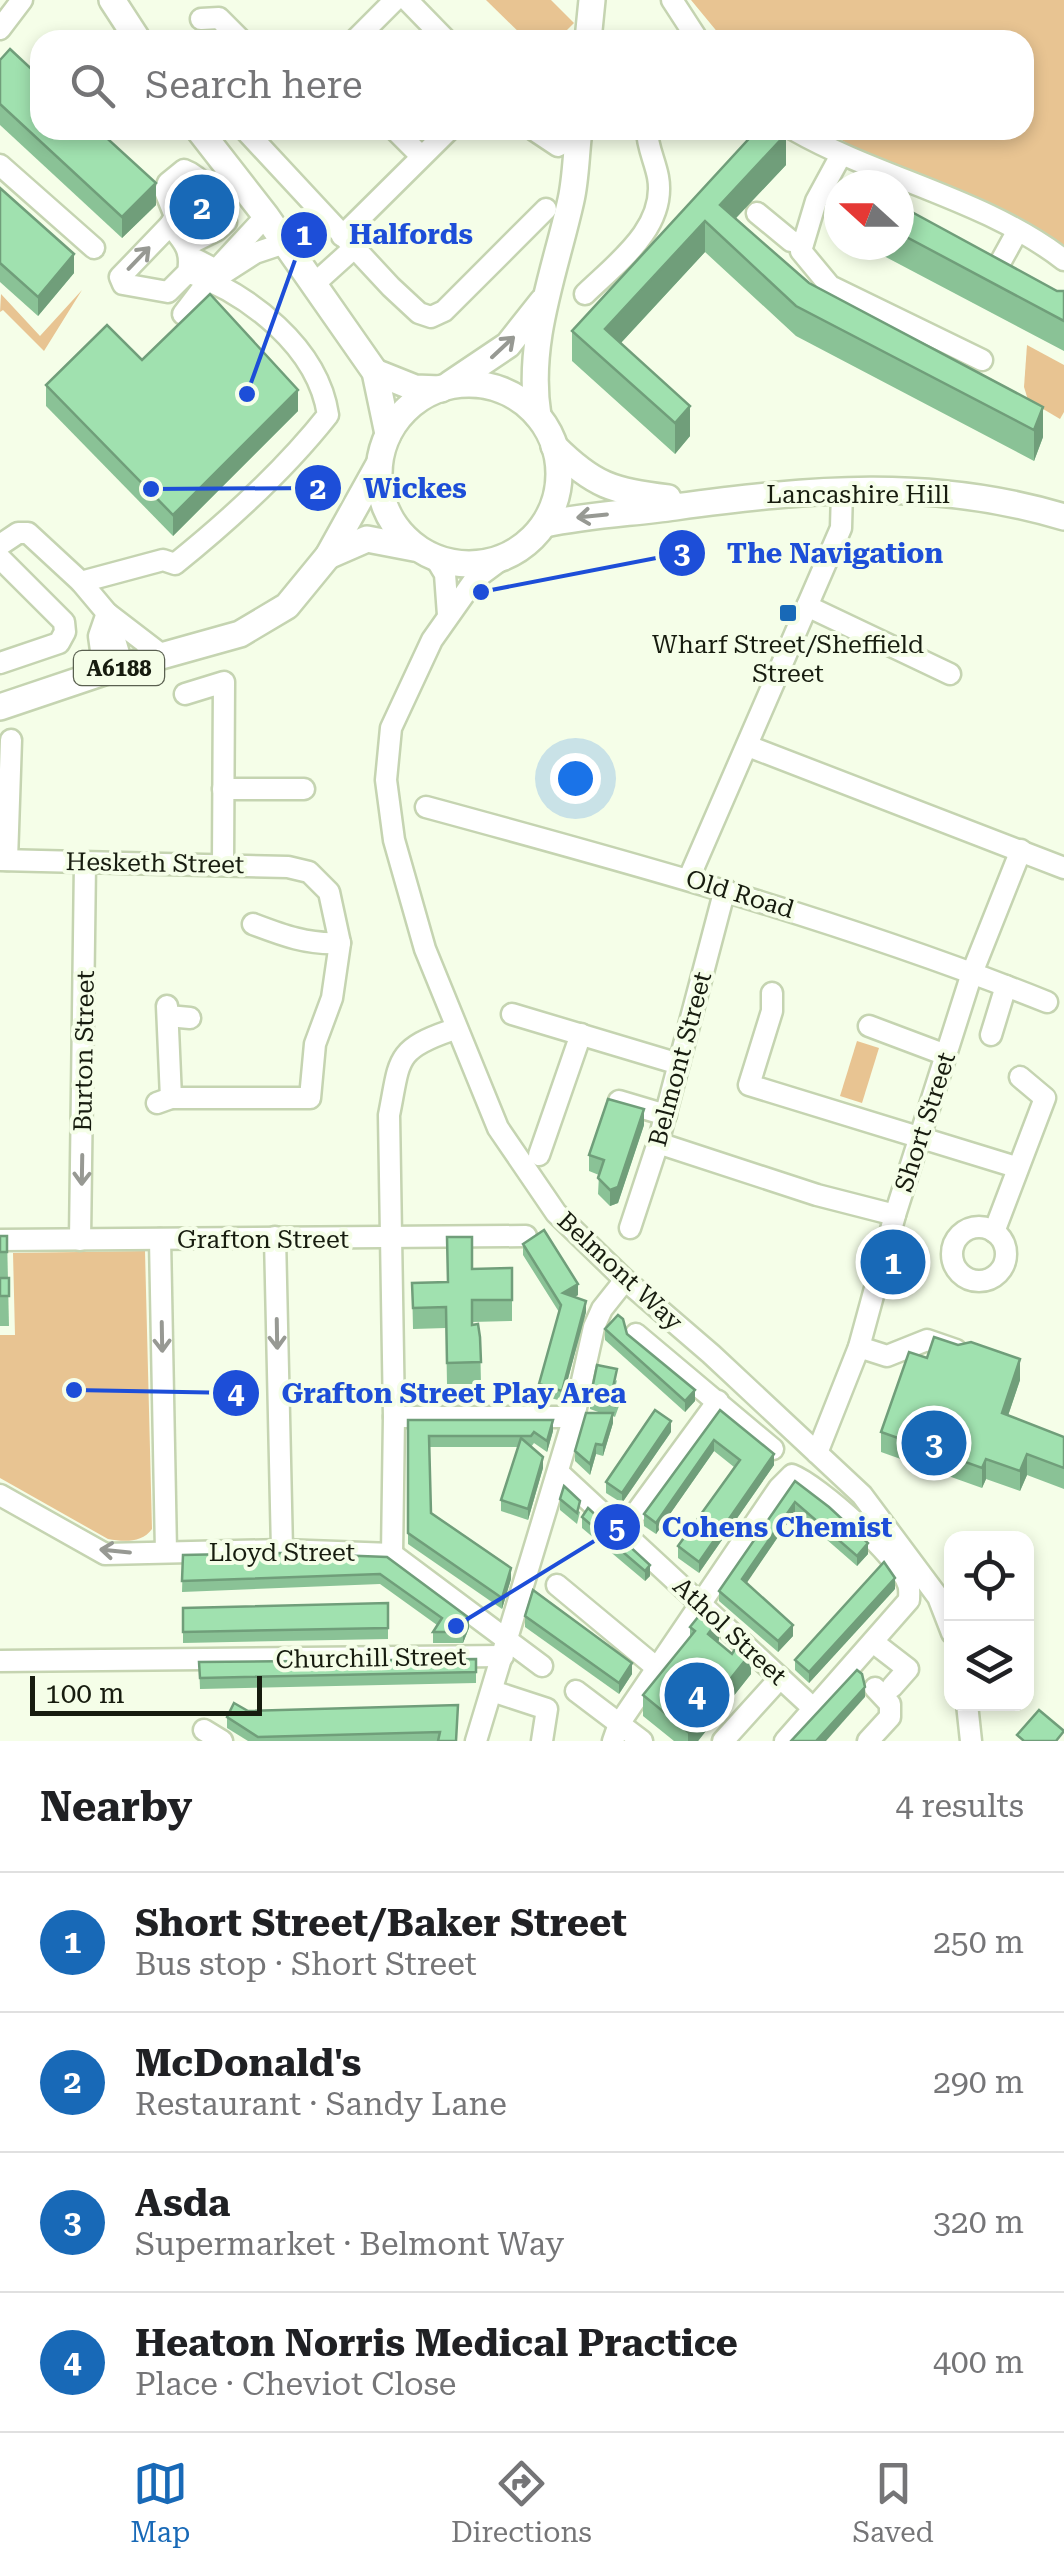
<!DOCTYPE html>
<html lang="en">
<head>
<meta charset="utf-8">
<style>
  body { margin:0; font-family:"Roboto Serif",serif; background:#f2f2f2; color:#202124 }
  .controls { position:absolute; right:30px; bottom:30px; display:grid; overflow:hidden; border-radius:20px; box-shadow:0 5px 15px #0003 }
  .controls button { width:90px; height:90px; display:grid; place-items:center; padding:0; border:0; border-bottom:2px solid #e0e0e0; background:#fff; color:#202124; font:50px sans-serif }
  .compass { position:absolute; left:824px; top:170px; width:90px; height:90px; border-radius:50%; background:#fff; box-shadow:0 5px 15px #0003; rotate:291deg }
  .scale { position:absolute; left:30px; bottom:25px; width:232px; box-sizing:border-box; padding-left:10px; border:5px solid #171c0f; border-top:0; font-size:28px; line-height:35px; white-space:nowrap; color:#171c0f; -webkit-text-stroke:8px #f5fee8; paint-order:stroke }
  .you { position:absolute; left:575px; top:778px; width:35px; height:35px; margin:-25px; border:8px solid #fff; border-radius:50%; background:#1a73e8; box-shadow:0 0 0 15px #1a73e833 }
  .badge { display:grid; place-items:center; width:65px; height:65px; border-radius:50%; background:#1869b7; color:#fff; font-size:32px; font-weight:700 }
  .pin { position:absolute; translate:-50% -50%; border:5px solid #fff; box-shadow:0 2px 10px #0006 }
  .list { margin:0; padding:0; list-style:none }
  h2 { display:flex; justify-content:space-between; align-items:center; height:130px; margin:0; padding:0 40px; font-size:42px }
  h2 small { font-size:32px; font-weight:400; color:#757577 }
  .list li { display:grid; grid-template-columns:65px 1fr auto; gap:30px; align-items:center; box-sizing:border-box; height:140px; padding:0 40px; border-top:2px solid #e0e0e0 }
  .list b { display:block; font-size:38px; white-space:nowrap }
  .list p { margin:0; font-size:32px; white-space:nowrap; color:#757577 }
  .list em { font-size:32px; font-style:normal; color:#757577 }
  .icon { flex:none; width:55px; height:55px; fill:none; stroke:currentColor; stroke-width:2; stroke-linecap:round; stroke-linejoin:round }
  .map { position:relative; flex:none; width:1064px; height:1741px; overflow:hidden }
  .search { position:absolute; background:#fff; box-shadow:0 5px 15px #0003; left:30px; right:30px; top:30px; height:110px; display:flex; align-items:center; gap:25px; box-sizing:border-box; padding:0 35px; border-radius:30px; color:#757577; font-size:38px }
  .sheet { height:690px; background:#fff }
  nav { display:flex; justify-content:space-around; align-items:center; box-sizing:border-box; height:140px; border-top:2px solid #e0e0e0; background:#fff; font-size:28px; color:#757577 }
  nav a { display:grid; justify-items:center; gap:5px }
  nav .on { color:#1869b7 }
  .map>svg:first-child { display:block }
</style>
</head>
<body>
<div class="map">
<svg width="1064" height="1741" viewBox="0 0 1064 1741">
  <rect width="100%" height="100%" fill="#f5fee8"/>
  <g fill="#e8c492">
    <path d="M486,0H551L574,23L557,40H527Z"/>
    <path d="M691,0H1064V248L863,153L825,130H1024V40H724Z"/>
    <path d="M82,290L44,351L3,310L0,312L1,294L40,336Z"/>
    <path d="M1027,345L1064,365V412L1060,419L1028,400L1024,387Z"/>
    <path d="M857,1041L879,1048L862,1103L840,1096Z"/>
    <path d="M145,1251L152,1529C142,1543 124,1542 108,1539L0,1478V1335H15L13,1253Z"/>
  </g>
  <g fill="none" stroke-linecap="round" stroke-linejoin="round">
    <g stroke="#c5d4b1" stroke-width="25">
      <g id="minor">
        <path d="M407,0L446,40"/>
        <path d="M672,0L698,40"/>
        <path d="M201,19L219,18L241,40"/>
        <path d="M0,29L22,0"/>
        <path d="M355,40L395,0"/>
        <path d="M245,130L391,287L419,313L431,317L444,311L546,209"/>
        <path d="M395,130L421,156"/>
        <path d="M534,130L558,146"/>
        <path d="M794,130C880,179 985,199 1064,260"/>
        <path d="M841,155L816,201L801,251L830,286L982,360"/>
        <path d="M0,165L94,248"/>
        <path d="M757,213L791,241L803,243"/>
        <path d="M170,225L175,216L165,191L168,183L184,170C201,176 224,204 226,222L217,230L187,245"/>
        <path d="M342,236L449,130"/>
        <path d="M197,260L216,270L266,216"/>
        <path d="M995,272L1017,232"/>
        <path d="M216,278L255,253L285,243"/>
        <path d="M313,285L354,248"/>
        <path d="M585,294C617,263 667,227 658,177C655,161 647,146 647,130"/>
        <path d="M183,314L215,272"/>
        <path d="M0,545L18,533H28L81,582L107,613L163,656"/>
        <path d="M0,558L64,622L65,632L59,643L0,663"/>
        <path d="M436,559L445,574L448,615"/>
        <path d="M502,559L475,579L432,640L391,728L386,780L394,840L425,949L498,1128L556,1213L625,1280L711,1354L862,1495L938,1597L952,1633"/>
        <path d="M81,582L163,560L175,564C227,522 287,467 328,415C318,347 249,294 188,272L168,292L123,284L120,277L170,225C184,242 192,250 188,272"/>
        <path d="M807,606L950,674"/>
        <path d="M107,613L123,667"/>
        <path d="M104,672L99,636L107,613"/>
        <path d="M185,694L224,682L223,863"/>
        <path d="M748,746L1064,868"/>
        <path d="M223,789H304"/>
        <path d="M426,807C636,864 844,921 1047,1002"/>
        <path d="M0,860L288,867L309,872L329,892L340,943L332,998L315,1044L310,1098H171L157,1103"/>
        <path d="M7,860L11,740"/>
        <path d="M689,878L841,528L842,490"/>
        <path d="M253,924C282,935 308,945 340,943"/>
        <path d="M772,993V1011L749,1085L1016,1167"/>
        <path d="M167,1006L171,1098"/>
        <path d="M512,1014L679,1064"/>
        <path d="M168,1016L190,1018"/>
        <path d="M869,1026L946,1055"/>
        <path d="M991,1035L1006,986"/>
        <path d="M619,1101L666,1115"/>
        <path d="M658,1143L817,1195L895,1215"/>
        <path d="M539,1155L581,1034"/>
        <circle cx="979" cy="1254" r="27"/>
        <path d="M630,1228L658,1143L725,889"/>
        <path d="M994,1232L1045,1098L1020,1077"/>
        <path d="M275,1237L282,1550"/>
        <path d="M160,1239L166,1552"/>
        <path d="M0,1240L526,1236"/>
        <path d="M80,1240L85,863"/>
        <path d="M636,1334L773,1449"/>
        <path d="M859,1347L887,1356L927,1340L956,1350"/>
        <path d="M394,1417H574"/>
        <path d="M817,1453L859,1347L895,1215L972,973L1021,850"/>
        <path d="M558,1472L814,1709"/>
        <path d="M0,1495L105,1554L282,1550L392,1554L542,1666"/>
        <path d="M622,1532L718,1401"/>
        <path d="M392,1554L394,1417L389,1115C400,1061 394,1050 449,1031"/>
        <path d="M557,1585L657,1668"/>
        <path d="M873,1642L908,1669L892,1687"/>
        <path d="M0,1661L503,1656"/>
        <path d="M492,1691L547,1709L542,1741"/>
        <path d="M576,1691L642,1741"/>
        <path d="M967,1704L971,1741"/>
        <path d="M204,1730L222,1741"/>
        <path d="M476,1741L574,1417L594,1327L602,1309L625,1280"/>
        <path d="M613,1741L619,1724L779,1488L792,1475C818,1485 899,1557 908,1584C910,1589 909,1595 909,1600L785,1741"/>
        <path d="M723,1741L780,1678"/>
        <path d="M868,1741L890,1717V1704L875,1688"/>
      </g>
    </g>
    <g stroke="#c5d4b1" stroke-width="30">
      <g id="major">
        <path d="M112,0L138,40"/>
        <path d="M588,40L592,0"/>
        <path d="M199,130L266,216L375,372L388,434"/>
        <path d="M375,372L415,388L441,389"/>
        <path d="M450,384L508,345L542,302"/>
        <circle cx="469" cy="474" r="90"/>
        <path d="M538,416C526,342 555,272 571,200C576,178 576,153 579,130"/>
        <path d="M554,446C594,486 613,491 668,498"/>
        <path d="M545,524C588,515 631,513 675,507C809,489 932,477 1064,517"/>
        <path d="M328,556L367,539L414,548"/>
        <path d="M0,707L104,672L240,634L287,606L328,556L378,466"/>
      </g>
    </g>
    <use href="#minor" stroke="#fff" stroke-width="20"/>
    <use href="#major" stroke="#fff" stroke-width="25"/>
  </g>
  <g fill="#8ac296">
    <path d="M0,60L156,205L122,238L0,125Z"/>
    <path d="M757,130L786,165L736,218L809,283L1043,407V437L1034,461L796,336L705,252L621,343L690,436L675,454L572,361V331Z"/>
    <path d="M180,180L210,216L198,224L188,211L180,191Z"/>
    <path d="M0,188L74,273L38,316L0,282Z"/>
    <path d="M899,205L1057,291H1064V351L863,245H899Z"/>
    <path d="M46,385L298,411L173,536L46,406Z"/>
    <path d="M644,1125L618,1203L610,1206L598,1194L599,1175L589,1171V1155Z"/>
    <path d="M0,1236H7L9,1326H0Z"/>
    <path d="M523,1244L578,1295L574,1297L586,1312L562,1401L539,1395V1384L559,1312L523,1255Z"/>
    <path d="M472,1269L512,1300V1321L472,1322V1325L480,1337L481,1384H447L446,1328L413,1329L412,1283L447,1282Z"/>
    <path d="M605,1329L627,1334L695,1401L685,1412L605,1340Z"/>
    <path d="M927,1358L1020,1380L1008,1416L1064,1437V1489L1027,1475L1020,1491L986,1479L982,1488L881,1452V1432Z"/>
    <path d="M617,1380L614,1393L619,1406L615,1417L613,1416V1423L603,1456L596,1454L590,1475L575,1461V1451L601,1413L590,1409V1399Z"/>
    <path d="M720,1410L774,1465L699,1573L678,1558V1546L734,1467L714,1451L656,1534L644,1526V1514Z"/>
    <path d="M408,1420L553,1431L547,1452L534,1443L531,1447L543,1468L528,1520L501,1511V1500L518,1447H429L431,1513L511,1579L502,1609L408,1544Z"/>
    <path d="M671,1432L622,1503L606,1493V1482Z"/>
    <path d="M795,1481L868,1554L857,1566L795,1512L746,1583L793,1636L778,1652L719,1601V1591Z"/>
    <path d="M560,1499L580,1512L577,1524L560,1510Z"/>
    <path d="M588,1508L650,1576L645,1581L582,1528V1517Z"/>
    <path d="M183,1555L387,1557L469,1628L463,1643H433V1632L437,1625L380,1584L182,1592Z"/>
    <path d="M895,1589L809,1683L795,1670V1660Z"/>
    <path d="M388,1603V1639L183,1643V1608Z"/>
    <path d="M525,1616L632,1674L619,1694L525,1627Z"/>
    <path d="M690,1627L719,1640L718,1642L751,1674L698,1741H674L643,1716V1695L690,1637Z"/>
    <path d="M476,1659V1683L200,1689L199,1662Z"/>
    <path d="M458,1705L456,1741H248L227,1728V1717L248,1711Z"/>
  </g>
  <g fill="#709e7a">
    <path d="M786,134V165L720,235V205Z"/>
    <path d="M156,183V205L122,238V217Z"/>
    <path d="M210,205V216L198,224V213Z"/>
    <path d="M705,221V252L605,360V329Z"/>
    <path d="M74,254V273L38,316V297Z"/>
    <path d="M298,390V411L173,536V515Z"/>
    <path d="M690,406V436L675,454V423Z"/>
    <path d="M1043,407V437L1034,461V430Z"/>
    <path d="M644,1109V1125L618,1203L610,1206V1190Z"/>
    <path d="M578,1284V1295L563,1304V1293Z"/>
    <path d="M586,1301V1312L562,1401V1391Z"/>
    <path d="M1020,1359V1380L1002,1433V1413Z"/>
    <path d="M695,1390V1401L685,1412V1401Z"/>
    <path d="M613,1413V1423L603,1456V1445Z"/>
    <path d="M553,1420V1431L547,1452V1441Z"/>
    <path d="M671,1421V1432L622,1503V1493Z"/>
    <path d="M714,1440V1451L656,1534V1523Z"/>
    <path d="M596,1444V1454L590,1475V1464Z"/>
    <path d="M774,1454V1465L699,1573V1562Z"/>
    <path d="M1027,1454V1475L1020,1491V1471Z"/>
    <path d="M543,1457V1468L528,1520V1509Z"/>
    <path d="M986,1459V1479L982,1488V1468Z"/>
    <path d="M795,1502V1512L742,1590V1579Z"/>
    <path d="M868,1543V1554L857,1566V1556Z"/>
    <path d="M650,1565V1576L645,1581V1571Z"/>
    <path d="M511,1568V1579L502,1609V1598Z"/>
    <path d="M895,1578V1589L809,1683V1672Z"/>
    <path d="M469,1618V1628L463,1643V1632Z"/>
    <path d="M719,1619V1640L708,1655V1634Z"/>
    <path d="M793,1625V1636L778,1652V1641Z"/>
    <path d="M751,1653V1674L698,1741H688V1732Z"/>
    <path d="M632,1663V1674L619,1694V1683Z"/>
    <path d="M865,1687V1697L826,1741H816Z"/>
  </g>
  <g fill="#a0e1af" stroke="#709e7a" stroke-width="2.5">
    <path d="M10,49L40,77V130H98L156,183L122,217L0,104V60Z"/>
    <path d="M757,130H781L786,134L720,205L809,283L1043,407L1034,430L796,306L705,221L605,329L690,406L675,423L572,331Z"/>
    <path d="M186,176L210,205L198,213L188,200L180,180Z"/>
    <path d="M0,188L74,254L38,297L0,263Z"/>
    <path d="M899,205L1057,291H1064V321L899,233Z"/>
    <path d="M210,294L298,390L173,515L46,385L107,325L142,360Z"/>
    <path d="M608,1099L644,1109L618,1187L610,1190L598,1178L604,1160L589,1155Z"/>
    <path d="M544,1230L578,1284L563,1293L586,1301L562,1391L539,1384L561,1305L523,1244Z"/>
    <rect x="0" y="1236" width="7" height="16"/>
    <path d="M447,1237H472V1269L512,1268V1300H472V1325L478,1324L480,1337L481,1362L447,1363L446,1307L413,1308L412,1283L448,1282Z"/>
    <rect x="0" y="1278" width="9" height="18"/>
    <path d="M618,1315L623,1319L627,1334L695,1390L685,1401L605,1329Z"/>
    <path d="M934,1337L958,1345L971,1342L1020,1359L1002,1413L1064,1437V1468L1027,1454L1020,1471L986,1459L982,1468L881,1432L909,1352L927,1358Z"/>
    <path d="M597,1365L617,1369L612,1392L619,1395L615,1406L590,1399Z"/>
    <path d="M655,1410L671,1421L622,1493L606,1482Z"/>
    <path d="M720,1410L774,1454L699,1562L678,1546L740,1460L714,1440L656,1523L644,1514Z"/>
    <path d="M586,1413H613L603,1445L596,1444L590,1464L575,1451Z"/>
    <path d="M408,1420H553L547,1441L534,1432L531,1436H429L431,1513L511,1568L502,1598L408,1533Z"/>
    <path d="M521,1438L543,1457L528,1509L501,1500Z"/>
    <path d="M795,1481L829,1507L868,1543L857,1556L795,1502L742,1579L793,1625L778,1641L719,1591Z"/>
    <path d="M564,1486L580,1501L577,1513L560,1499Z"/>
    <path d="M588,1508L650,1565L645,1571L582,1517Z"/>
    <path d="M282,1553L387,1557L469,1618L463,1632H433L442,1618L380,1574L182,1581L183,1555Z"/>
    <path d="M884,1562L895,1578L809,1672L795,1660Z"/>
    <path d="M533,1590L632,1663L619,1683L525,1616Z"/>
    <path d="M388,1603V1628L183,1632V1608Z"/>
    <path d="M706,1607L719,1619L708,1634L732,1654L739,1643L751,1653L688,1732L643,1695L695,1631L690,1627Z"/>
    <path d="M476,1659V1672L200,1678L199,1662Z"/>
    <path d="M857,1670L862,1674L865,1687L816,1741H791Z"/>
    <path d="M234,1703L248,1711L458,1705L456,1741H438L440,1732L258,1737L227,1717Z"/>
    <path d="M1039,1710L1064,1731L1056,1741H1024L1017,1735Z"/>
  </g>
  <defs><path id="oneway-shaft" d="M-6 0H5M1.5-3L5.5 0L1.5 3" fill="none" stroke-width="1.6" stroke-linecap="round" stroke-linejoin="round" transform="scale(2.5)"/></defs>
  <g stroke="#979993">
    <use href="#oneway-shaft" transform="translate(139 258) rotate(-46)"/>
    <use href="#oneway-shaft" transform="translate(503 347) rotate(-43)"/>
    <use href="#oneway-shaft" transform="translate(592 516) rotate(174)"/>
    <use href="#oneway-shaft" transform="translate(82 1170) rotate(91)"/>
    <use href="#oneway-shaft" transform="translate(277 1334) rotate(89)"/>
    <use href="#oneway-shaft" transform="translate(162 1337) rotate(89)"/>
    <use href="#oneway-shaft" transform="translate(115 1551) rotate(-174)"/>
  </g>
  <rect fill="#1869b7" stroke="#f5fee8" stroke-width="4" x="778" y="603" width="20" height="20" rx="5"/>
  <g text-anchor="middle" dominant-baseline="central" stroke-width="8" stroke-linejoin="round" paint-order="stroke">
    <rect fill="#f5fee8" stroke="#5a6050" stroke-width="2.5" x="74" y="651" width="90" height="34" rx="8"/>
    <g font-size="22" font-weight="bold" fill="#171c0f">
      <text x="119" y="668">A6188</text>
    </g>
    <g font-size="25" fill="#171c0f" stroke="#f5fee8">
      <text x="858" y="494">Lancashire Hill</text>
      <text transform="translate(155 863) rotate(1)">Hesketh Street</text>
      <text transform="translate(740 894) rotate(17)">Old Road</text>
      <text transform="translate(84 1051) rotate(-89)">Burton Street</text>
      <text transform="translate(680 1059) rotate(-75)">Belmont Street</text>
      <text transform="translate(925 1122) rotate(-72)">Short Street</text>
      <text x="263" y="1239">Grafton Street</text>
      <text transform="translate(620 1271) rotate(43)">Belmont Way</text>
      <text x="282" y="1552">Lloyd Street</text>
      <text transform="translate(730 1631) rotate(43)">Athol Street</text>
      <text transform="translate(371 1658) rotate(-1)">Churchill Street</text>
    </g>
    <g font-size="25" fill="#171c0f" stroke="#f5fee8">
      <text x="788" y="644">Wharf Street/Sheffield<tspan x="788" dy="29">Street</tspan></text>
    </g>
  </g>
  <path fill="none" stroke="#1d4ed8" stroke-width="4" d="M247 394L304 235M151 489L318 488M481 592L682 553M74 1390L236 1393M456 1626L617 1527"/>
  <g fill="#1d4ed8" stroke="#f5fee8" stroke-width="4">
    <circle cx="247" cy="394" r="10"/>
    <circle cx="151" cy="489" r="10"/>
    <circle cx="481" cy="592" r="10"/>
    <circle cx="74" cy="1390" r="10"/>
    <circle cx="456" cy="1626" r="10"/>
    <circle cx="304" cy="235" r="25"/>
    <circle cx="318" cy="488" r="25"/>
    <circle cx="682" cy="553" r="25"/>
    <circle cx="236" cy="1393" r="25"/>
    <circle cx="617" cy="1527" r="25"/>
  </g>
  <g font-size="30" text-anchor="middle" font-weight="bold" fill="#fff">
    <text x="304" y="245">1</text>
    <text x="318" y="499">2</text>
    <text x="682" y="563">3</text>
    <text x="236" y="1404">4</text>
    <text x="617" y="1538">5</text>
  </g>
  <g font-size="28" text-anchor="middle" font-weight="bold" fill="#1d4ed8" stroke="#f5fee8" stroke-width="8" stroke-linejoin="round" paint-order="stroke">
    <text x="411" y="244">Halfords</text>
    <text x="415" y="498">Wickes</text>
    <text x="835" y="563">The Navigation</text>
    <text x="454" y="1403">Grafton Street Play Area</text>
    <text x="777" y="1537">Cohens Chemist</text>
  </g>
</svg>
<div class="controls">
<button><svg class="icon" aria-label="locate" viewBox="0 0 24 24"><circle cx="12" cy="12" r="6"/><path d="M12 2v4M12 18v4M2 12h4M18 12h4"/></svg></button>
<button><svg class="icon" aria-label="layers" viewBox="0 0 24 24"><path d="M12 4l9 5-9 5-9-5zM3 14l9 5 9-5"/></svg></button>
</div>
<svg class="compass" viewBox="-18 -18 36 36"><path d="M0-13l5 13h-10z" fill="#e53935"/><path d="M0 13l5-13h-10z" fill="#757577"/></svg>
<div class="scale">100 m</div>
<div class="you"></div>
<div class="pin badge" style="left:893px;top:1262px">1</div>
<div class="pin badge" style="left:202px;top:207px">2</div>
<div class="pin badge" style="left:934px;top:1443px">3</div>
<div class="pin badge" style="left:697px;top:1695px">4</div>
<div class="search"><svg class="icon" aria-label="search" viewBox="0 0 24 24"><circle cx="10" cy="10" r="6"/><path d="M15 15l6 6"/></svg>Search here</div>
</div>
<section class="sheet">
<h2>Nearby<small>4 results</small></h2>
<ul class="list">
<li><span class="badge">1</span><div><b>Short Street/Baker Street</b><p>Bus stop · Short Street</p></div><em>250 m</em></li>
<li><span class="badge">2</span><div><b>McDonald's</b><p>Restaurant · Sandy Lane</p></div><em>290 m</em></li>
<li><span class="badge">3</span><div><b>Asda</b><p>Supermarket · Belmont Way</p></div><em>320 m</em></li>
<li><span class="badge">4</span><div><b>Heaton Norris Medical Practice</b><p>Place · Cheviot Close</p></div><em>400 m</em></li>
</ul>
</section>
<nav>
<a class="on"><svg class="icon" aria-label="map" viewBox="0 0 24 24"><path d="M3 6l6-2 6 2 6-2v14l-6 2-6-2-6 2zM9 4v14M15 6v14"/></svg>Map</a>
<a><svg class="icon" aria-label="directions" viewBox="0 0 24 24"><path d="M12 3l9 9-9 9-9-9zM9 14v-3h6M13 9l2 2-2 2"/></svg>Directions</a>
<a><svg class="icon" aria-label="saved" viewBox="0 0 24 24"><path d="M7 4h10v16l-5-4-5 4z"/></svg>Saved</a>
</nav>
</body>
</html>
